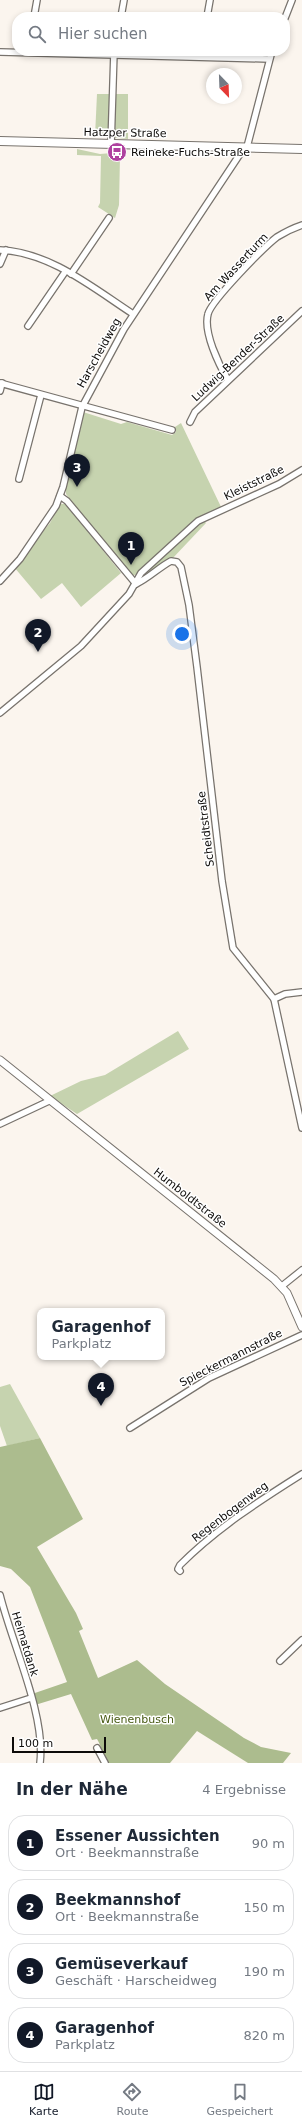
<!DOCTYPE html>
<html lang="de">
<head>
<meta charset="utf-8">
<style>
  body { margin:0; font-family:"DejaVu Sans",sans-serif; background:#f6f6f7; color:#1f2937 }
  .compass { position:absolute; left:206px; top:68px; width:36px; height:36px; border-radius:50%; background:#fff; box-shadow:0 2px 6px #0003; rotate:157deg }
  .scale { position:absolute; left:12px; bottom:10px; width:94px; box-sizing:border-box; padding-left:4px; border:2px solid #0d0b09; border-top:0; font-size:11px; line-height:14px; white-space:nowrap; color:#0d0b09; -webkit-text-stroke:3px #fff; paint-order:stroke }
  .you { position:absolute; left:182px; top:634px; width:14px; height:14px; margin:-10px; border:3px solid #fff; border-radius:50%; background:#1a73e8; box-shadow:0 0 0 6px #1a73e833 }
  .badge { display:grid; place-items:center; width:26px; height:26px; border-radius:50%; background:#111827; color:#fff; font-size:13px; font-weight:700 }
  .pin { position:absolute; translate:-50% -33px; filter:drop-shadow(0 1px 2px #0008) }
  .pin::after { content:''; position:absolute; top:21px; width:14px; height:12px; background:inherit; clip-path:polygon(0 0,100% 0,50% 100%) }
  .popup { position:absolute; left:37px; top:1308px; width:128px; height:52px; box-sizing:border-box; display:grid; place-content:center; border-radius:8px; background:#fff; filter:drop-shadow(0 1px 3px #0005); font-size:13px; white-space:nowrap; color:#747a83 }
  .popup b { font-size:15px; color:#1f2937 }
  .popup::after { content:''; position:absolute; left:50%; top:100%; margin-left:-8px; border:8px solid transparent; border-top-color:#fff }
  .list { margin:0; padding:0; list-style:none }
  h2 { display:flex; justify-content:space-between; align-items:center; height:52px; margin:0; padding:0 16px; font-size:17px }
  h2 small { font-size:13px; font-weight:400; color:#747a83 }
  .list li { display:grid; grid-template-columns:26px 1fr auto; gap:12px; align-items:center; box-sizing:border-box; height:56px; margin:0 8px 8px; padding:0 8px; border:1px solid #e0e1e3; border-radius:16px }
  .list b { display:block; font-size:15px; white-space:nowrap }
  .list p { margin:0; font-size:13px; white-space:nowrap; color:#747a83 }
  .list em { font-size:13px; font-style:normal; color:#747a83 }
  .icon { flex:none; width:22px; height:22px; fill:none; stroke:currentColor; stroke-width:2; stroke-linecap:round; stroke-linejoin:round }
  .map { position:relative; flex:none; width:302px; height:1763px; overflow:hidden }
  .search { position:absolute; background:#fff; box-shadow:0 2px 6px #0003; left:12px; right:12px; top:12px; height:44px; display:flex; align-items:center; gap:10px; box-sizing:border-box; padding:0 14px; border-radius:16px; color:#747a83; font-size:15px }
  .sheet { height:308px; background:#fff }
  nav { display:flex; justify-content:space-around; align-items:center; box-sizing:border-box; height:56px; border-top:1px solid #e0e1e3; background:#fff; font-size:11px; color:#747a83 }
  nav a { display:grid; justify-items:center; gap:2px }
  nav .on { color:#111827 }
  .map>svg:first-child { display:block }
</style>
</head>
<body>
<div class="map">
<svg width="302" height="1763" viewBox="0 0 302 1763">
  <rect width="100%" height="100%" fill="#fbf5ee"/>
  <g fill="#c6d3af">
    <path d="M97,94H128V139L95,136Z"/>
    <path d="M77,149L100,154L124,152V156H120L119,205L115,218L98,207L100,203L101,156L77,155Z"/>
    <path d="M83,412L121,424L127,422L172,435L176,432L175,427L181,423L222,509L208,515L140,573L132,576L66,494V488Z"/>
    <path d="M60,504H66L121,573L81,607L62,583L41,599L14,567L50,523Z"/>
    <path d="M203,519L206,523L171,560L145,577V572Z"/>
    <path d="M178,1031L189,1049L77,1114L50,1096L81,1081L105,1075Z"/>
    <path d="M10,1384L40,1438L7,1446L0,1426V1387Z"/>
  </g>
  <path fill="#acbc8e" d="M40,1438L83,1519L37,1547L76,1613L83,1629L79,1631L98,1678L137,1660L165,1684L244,1738L261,1747L291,1753L283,1763H248L197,1731L170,1763H106C102,1754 102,1747 97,1739L92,1740L71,1694L35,1705L32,1694L67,1682L30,1587L11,1569L0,1566V1447Z"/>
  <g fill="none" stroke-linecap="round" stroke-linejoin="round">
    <g stroke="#78736d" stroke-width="8">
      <g id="minor">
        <path d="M34,17L37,0"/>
        <path d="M121,17L124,0"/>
        <path d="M207,17L210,0"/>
        <path d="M285,18L292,0"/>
        <path d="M0,52L269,59"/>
        <path d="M111,145L114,52"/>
        <path d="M247,147L272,51"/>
        <path d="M0,250C50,252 93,288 133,314"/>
        <path d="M0,264L6,250"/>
        <path d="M71,274L109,218"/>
        <path d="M28,326L65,272"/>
        <path d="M228,380C219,365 203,332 208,314C211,301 264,247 277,237C285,232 293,228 302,225"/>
        <path d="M0,383L172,430"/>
        <path d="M0,391L2,383"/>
        <path d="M190,422L195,412L302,311"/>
        <path d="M19,479L41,395"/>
        <path d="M60,496L67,501L136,584"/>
        <path d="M0,581L20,559L56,506L63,487L82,407L124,329L244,148"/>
        <path d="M136,584C149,578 158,568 171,561L177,562L181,567L189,605L197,667L222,881L233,948L274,999L302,1128"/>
        <path d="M0,713L81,646L129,594L141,573L198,521L279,484L302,470"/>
        <path d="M274,999L285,994L302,992"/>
        <path d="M0,1124L49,1101"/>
        <path d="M282,1286L302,1270"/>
        <path d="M130,1428L209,1378L302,1335"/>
        <path d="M180,1571L178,1569L180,1565C216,1529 259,1501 302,1474"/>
        <path d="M0,1595C12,1644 46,1715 40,1763"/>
        <path d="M280,1661L302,1640"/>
        <path d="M0,1708L31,1698"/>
        <path d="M97,1748L105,1763"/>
      </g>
    </g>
    <g stroke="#78736d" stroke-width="9">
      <path id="tertiary" d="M0,1060L274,1279L287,1293L302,1327"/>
    </g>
    <g stroke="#78736d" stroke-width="10">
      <path id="secondary" d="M0,141L302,149"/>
    </g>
    <use href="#minor" stroke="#fff" stroke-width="5.5"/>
    <use href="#tertiary" stroke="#fff" stroke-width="7"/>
    <use href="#secondary" stroke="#fff" stroke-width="8"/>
  </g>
  <defs>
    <g id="bus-disc" transform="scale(1)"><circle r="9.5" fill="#af419f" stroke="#fff"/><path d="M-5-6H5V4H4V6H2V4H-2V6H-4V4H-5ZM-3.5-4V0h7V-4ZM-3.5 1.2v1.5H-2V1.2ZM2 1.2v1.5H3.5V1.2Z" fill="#fff"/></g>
  </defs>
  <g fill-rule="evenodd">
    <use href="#bus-disc" x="117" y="152"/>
  </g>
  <g text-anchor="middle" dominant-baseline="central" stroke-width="3" stroke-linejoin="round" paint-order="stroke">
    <g font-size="11" fill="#0d0b09" stroke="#fff">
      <text transform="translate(125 133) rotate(1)">Hatzper Straße</text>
      <text transform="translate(236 267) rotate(-47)">Am Wasserturm</text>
      <text transform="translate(99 353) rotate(-61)">Harscheidweg</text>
      <text transform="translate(238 358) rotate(-43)">Ludwig-Bender-Straße</text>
      <text transform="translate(254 483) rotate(-26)">Kleiststraße</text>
      <text transform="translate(206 829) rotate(-97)">Scheidtstraße</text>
      <text transform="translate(190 1198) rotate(38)">Humboldtstraße</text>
      <text transform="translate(231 1358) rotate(-27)">Spieckermannstraße</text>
      <text transform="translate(230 1512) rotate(-37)">Regenbogenweg</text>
      <text transform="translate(25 1644) rotate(73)">Heimatdank</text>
    </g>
    <g font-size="11" fill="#0d0b09" stroke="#fff" text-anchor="start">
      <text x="131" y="152">Reineke-Fuchs-Straße</text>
    </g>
    <g font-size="11" fill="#485a14" stroke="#fff">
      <text x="137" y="1719">Wienenbusch</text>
    </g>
  </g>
</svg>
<svg class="compass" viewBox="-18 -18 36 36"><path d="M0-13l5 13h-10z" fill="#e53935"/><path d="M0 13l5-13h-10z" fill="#747a83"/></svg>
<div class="scale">100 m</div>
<div class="you"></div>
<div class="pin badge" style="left:131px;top:565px">1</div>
<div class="pin badge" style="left:38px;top:652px">2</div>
<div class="pin badge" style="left:77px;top:487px">3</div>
<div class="pin badge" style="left:101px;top:1406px">4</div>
<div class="popup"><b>Garagenhof</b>Parkplatz</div>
<div class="search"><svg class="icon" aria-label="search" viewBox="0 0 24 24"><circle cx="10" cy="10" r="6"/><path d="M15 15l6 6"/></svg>Hier suchen</div>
</div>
<section class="sheet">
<h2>In der Nähe<small>4 Ergebnisse</small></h2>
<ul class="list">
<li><span class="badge">1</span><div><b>Essener Aussichten</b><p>Ort · Beekmannstraße</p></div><em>90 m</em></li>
<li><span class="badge">2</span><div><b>Beekmannshof</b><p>Ort · Beekmannstraße</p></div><em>150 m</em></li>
<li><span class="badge">3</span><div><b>Gemüseverkauf</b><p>Geschäft · Harscheidweg</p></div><em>190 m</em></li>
<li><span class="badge">4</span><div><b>Garagenhof</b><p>Parkplatz</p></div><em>820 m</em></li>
</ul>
</section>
<nav>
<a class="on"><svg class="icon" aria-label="map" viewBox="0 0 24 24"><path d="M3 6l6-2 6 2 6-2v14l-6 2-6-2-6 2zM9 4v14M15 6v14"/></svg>Karte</a>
<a><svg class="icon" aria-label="directions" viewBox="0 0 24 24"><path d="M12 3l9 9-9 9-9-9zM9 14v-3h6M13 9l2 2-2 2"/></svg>Route</a>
<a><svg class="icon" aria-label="saved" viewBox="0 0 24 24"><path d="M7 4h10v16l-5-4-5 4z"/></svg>Gespeichert</a>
</nav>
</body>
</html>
